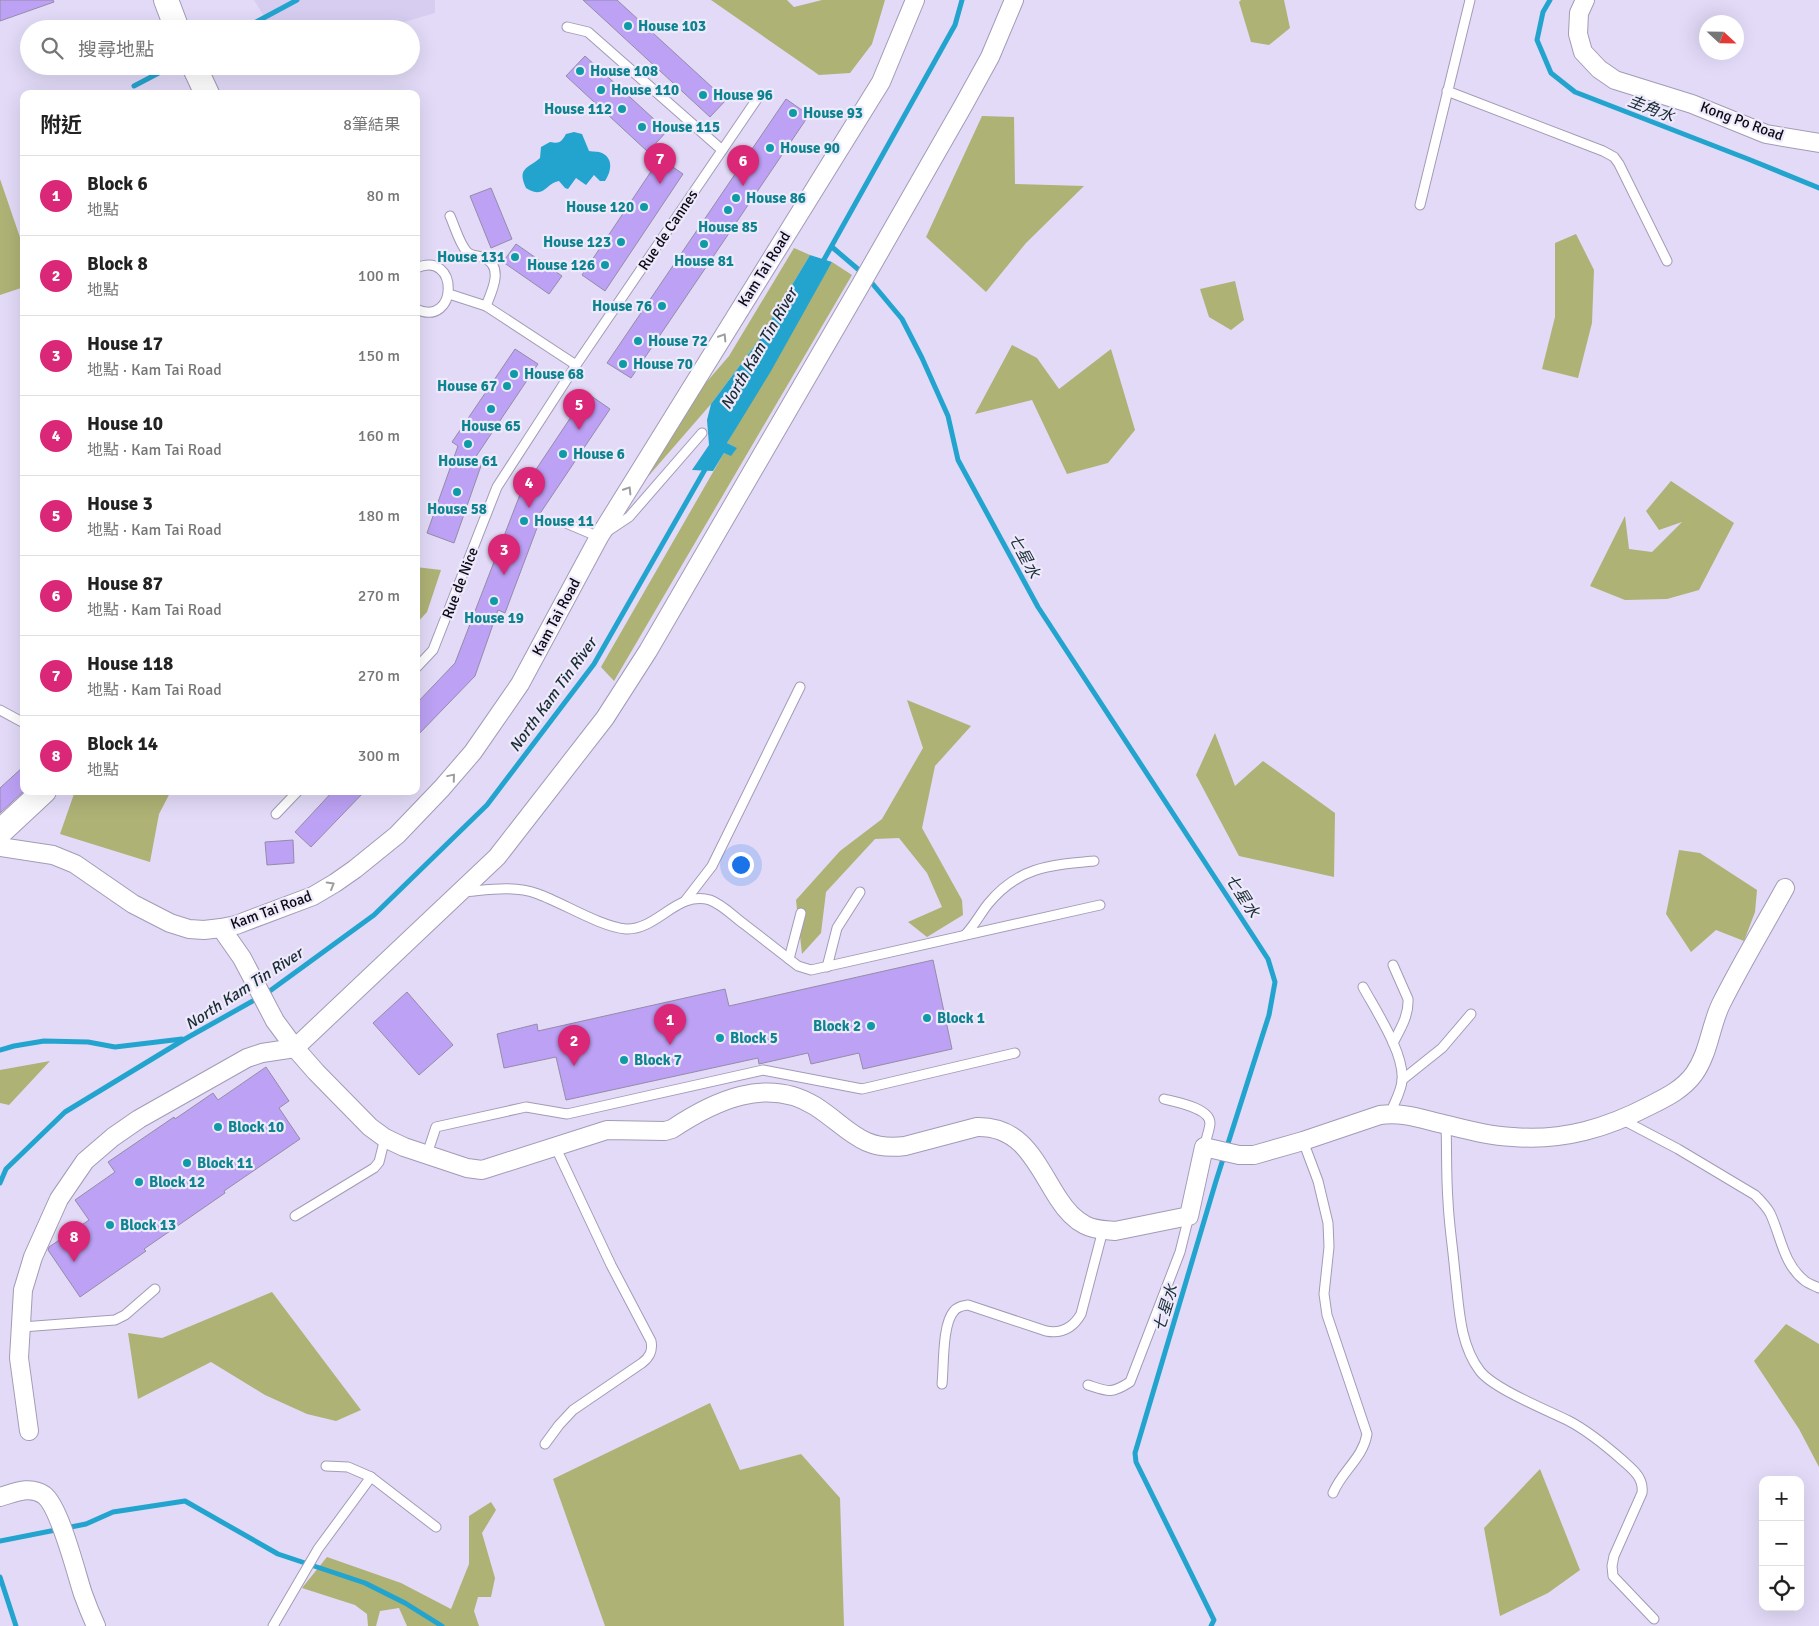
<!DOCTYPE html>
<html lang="zh-TW">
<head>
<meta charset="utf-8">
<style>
  body { margin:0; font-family:Signika,"Noto Sans TC",sans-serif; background:#f2f2f2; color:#222 }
  .controls { position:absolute; right:15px; bottom:15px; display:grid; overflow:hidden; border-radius:10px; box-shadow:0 5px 20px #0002 }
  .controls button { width:45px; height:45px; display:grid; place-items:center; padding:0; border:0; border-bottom:1px solid #e0e0e0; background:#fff; color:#222; font:25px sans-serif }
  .compass { position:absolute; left:1699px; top:15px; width:45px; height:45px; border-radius:50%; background:#fff; box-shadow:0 5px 20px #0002; rotate:112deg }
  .you { position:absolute; left:740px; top:864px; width:18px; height:18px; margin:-12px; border:4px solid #fff; border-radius:50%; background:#1a73e8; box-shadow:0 0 0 8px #1a73e833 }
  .badge { display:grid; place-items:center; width:32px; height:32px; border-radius:50%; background:#db2777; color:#fff; font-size:16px; font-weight:700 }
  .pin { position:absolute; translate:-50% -41px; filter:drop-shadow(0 1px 2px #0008) }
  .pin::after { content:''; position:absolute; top:26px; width:18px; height:15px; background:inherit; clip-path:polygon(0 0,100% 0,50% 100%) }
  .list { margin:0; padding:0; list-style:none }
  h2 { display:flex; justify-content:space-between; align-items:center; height:65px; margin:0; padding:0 20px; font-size:21px }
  h2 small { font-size:16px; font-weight:400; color:#767676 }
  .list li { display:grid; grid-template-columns:32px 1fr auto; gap:15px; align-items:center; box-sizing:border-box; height:80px; padding:0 20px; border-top:1px solid #e0e0e0 }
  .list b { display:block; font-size:19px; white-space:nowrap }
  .list p { margin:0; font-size:16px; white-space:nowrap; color:#767676 }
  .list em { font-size:16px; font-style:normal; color:#767676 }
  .icon { flex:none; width:28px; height:28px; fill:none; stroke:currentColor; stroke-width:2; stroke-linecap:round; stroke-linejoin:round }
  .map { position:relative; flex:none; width:1819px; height:1626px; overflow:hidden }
  .search { position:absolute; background:#fff; box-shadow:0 5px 20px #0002; left:20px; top:20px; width:400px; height:55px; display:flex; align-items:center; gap:12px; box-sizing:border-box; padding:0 18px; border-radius:28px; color:#767676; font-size:19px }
  .panel { position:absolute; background:#fff; box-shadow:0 5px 20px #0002; left:20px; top:90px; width:400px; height:705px; border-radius:10px }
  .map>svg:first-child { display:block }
</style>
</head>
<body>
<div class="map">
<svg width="1819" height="1626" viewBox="0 0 1819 1626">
  <rect width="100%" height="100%" fill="#e2daf7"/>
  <path fill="#d7cdf1" d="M254,0H435V13L380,29H272Z"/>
  <g fill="#aeb275">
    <path d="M711,0H787L794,7L822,0H885L872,44L850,73L819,75Z"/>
    <path d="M1241,0H1284L1290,28L1269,45L1251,42L1239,2Z"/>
    <path d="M982,116L1014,117L1015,184L1084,186L1026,243L986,292L926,237Z"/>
    <path d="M0,179L24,249V287L0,295Z"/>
    <path d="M1576,234L1594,270L1592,323L1578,378L1542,369L1555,317V243Z"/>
    <path d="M794,248L810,255L759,340L711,404L645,480L691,400L729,356Z"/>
    <path d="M832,262L852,275L614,681L601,667L724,453L731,455L736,448L727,443Z"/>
    <path d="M1235,281L1244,320L1231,330L1209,317L1200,289Z"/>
    <path d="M1012,345L1037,358L1059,389L1111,349L1135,430L1108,463L1067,474L1032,400L975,414Z"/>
    <path d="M1671,481L1734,523L1699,590L1667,599L1625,600L1590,586L1625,516L1629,549L1652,552L1682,522L1659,530L1646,511Z"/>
    <path d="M416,567L441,570L427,612L416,624Z"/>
    <path d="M907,700L971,726L935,766L922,828L962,900L963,915L927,937L908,922L942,907L927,873L899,838L875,839L826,892L821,933L802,954L796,900L840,851L882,819L923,748Z"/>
    <path d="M1215,733L1235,786L1263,761L1335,813L1334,877L1239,856L1196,775Z"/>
    <path d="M75,791H171L159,814L150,862L60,834Z"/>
    <path d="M1679,850L1700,853L1757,890L1755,912L1744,941L1716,930L1691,952L1666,914Z"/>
    <path d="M50,1061L9,1105L0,1103V1070Z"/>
    <path d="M272,1292L361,1410L336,1421L307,1414L265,1395L211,1362L138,1399L128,1333L162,1338Z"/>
    <path d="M1786,1324L1819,1344V1467L1799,1429L1754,1361Z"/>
    <path d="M710,1403L740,1470L801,1454L840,1498L844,1626H605L553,1479Z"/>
    <path d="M1540,1469L1580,1570L1548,1593L1500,1616L1484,1528Z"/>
    <path d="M491,1502L496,1510L482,1533L495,1578L491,1597H478L474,1611L479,1626H407L399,1608L380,1611L376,1626H368L367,1614L355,1605L302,1588L327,1557L401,1583L451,1609L469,1564V1516Z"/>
  </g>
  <g fill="#23a4ce">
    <path d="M574,132L582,134L589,151C594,152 598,151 602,153C614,159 611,172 605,181H600L594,175L586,185L576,178L568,189L565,188L559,181C545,183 545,200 526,188C517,168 527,169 540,158L541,147L550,142C560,144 561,142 566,134Z"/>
    <path d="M810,255L832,262L771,371L727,443L737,448L731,456L724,453L713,471L692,470L709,445L707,420L711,404L759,340Z"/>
  </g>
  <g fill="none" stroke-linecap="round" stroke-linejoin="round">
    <g stroke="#23a4ce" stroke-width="5">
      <path d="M1550,0L1543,12L1537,40L1551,73L1575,92L1748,159L1819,188"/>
      <path d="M243,29L297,0"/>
      <path d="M134,86L172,66"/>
      <path d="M832,247L866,276L902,319L922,358L948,416L958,460L1038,607L1257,942L1268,959L1275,982L1269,1015L1216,1181L1135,1453L1136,1462L1214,1620L1211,1626"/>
      <path d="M821,265L955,25L962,0"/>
      <path d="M0,1050L14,1046L44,1041L88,1042L115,1047L182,1039"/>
      <path d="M0,1183L6,1169L65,1112L185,1039L267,993L374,915L487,805L594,664L707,466"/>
      <path d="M0,1541L86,1524L113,1512L185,1501L278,1554L365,1583L405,1603L442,1626"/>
      <path d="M0,1577L16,1626"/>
    </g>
  </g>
  <g fill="#bca1f4" stroke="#948ca7">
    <path d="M0,0H53L54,2L0,21Z"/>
    <path d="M583,0H617L726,100L710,117Z"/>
    <path d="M585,56L667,131L648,152L566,76Z"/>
    <path d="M786,99L809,115L631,378L607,363Z"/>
    <path d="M660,158L683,174L605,291L582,275Z"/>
    <path d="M491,188L512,239L491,248L470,196Z"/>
    <path d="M516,244L562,276L549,294L503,262Z"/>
    <path d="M515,349L538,364L473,461L482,463L454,543L427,533L458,446L452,442Z"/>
    <path d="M587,393L610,409L537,518L540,520L505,613L498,610L475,676L416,737V704L455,663L521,492Z"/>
    <path d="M24,766V791L0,813V788Z"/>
    <path d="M333,791H365L311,847L295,832Z"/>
    <path d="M293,840L294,863L267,865L265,842Z"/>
    <path d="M933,960L952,1049L863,1069L859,1053L811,1064L808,1053L759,1064L758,1058L566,1100L556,1057L504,1068L497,1034L537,1024L538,1031L725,989L729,1006Z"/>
    <path d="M407,992L453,1045L419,1075L373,1023Z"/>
    <path d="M266,1067L289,1101L279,1108L300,1139L224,1191L225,1193L144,1249L146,1251L80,1297L48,1250L49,1247L89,1220L75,1200L115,1172L108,1162L174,1117L175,1119L213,1093L218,1100Z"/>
  </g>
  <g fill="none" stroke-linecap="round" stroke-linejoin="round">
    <g stroke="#a39bb6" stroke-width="11">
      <g id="lane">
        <path d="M567,27L588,32L722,150"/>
        <path d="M1447,91L1603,151L1614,157L1619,164L1667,261"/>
        <path d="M1420,205L1470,0"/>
        <path d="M450,216C455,227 459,243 467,252C472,257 480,255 486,259C504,268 491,293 486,306"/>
        <path d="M416,268C460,249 458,329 416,309"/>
        <path d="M449,294L486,306L576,365"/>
        <path d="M566,523L599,537L629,517L702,433"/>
        <path d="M416,668L433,650L497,487L576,365L759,96"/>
        <path d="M0,710L24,723"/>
        <path d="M276,814L298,791"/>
        <path d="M463,892C488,890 514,885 538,894C563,903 601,927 626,929C658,930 677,890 710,900C723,905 733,916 744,924C762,938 780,952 798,966L811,970L1100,905"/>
        <path d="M685,901L712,866L800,687"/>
        <path d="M965,935C974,926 980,914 988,904C1018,867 1050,865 1094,861"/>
        <path d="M789,959L801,913"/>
        <path d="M1393,965L1408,999C1409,1015 1401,1028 1393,1043"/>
        <path d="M827,967L837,928L860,892"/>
        <path d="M1363,987C1376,1011 1405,1054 1402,1081C1401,1092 1394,1103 1390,1114"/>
        <path d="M1402,1080L1442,1048L1471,1014"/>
        <path d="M1164,1099C1176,1102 1211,1108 1210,1124C1209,1131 1206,1140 1204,1147"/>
        <path d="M1623,1120L1678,1149L1755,1195C1760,1200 1766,1206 1770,1213C1781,1236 1783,1264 1805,1281C1809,1284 1815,1286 1819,1288"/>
        <path d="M1446,1125C1447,1150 1446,1175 1448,1201C1449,1225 1453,1249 1455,1273C1459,1305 1459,1344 1480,1371C1494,1389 1547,1410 1569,1421C1588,1431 1605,1445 1621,1459C1632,1469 1644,1477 1642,1493L1614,1556L1612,1566L1613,1576L1654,1619"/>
        <path d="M1303,1141L1318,1181L1328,1223L1329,1247L1324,1294L1327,1315L1367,1434C1363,1458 1342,1471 1333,1493"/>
        <path d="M427,1154L436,1127L526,1107L567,1114L763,1070L862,1089L1015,1053"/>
        <path d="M295,1216L374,1168L379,1162L385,1138"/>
        <path d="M22,1327L115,1320L125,1315L155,1289"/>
        <path d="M942,1384C944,1366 942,1324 954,1311C958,1306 963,1306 968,1305L1046,1331C1062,1334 1073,1328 1081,1314L1103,1230"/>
        <path d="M1088,1385C1109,1392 1111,1394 1130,1382L1180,1252L1189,1216"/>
        <path d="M545,1444L559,1425L573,1410L642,1363C650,1357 653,1351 651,1341L611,1265L555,1146"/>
        <path d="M326,1466L348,1467L371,1477L436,1527"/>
        <path d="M273,1626L318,1549L371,1477"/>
      </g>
    </g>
    <g stroke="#a39bb6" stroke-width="20">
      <g id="street">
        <path d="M1585,0L1579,13L1578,34L1583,52L1599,69L1615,80L1692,104L1766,134L1819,143"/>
        <path d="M0,847L53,855L75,864L133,904L170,923L189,929L204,930L221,928L236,925L313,896L335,883L355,869L397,835L442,788L473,752L520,684L599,537L881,82L915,0"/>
        <path d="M221,928L242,958L275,1021L295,1048L316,1072L370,1127L385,1138L404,1147L467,1168L482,1170L607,1130L665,1131L672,1129C714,1101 767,1076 815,1106C848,1127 861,1152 905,1146L977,1127C1023,1126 1036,1164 1058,1198C1065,1209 1073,1219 1085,1225C1094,1230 1105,1230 1115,1231L1189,1216L1204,1147L1239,1155H1254L1303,1141L1380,1115C1401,1112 1419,1118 1439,1123C1464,1129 1488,1136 1513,1137C1564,1141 1607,1128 1651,1105C1667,1097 1683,1089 1694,1074C1709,1053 1710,1027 1721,1004C1741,964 1764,926 1785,888"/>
        <path d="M295,1048L497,857L605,718L648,651L860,286L963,106L990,57L1014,0"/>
        <path d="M29,1431L19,1358L23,1290L33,1257L59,1199L85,1161L113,1137L139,1119L247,1058L262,1053L295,1048"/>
        <path d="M0,1497C14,1493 30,1485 44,1495C60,1507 76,1573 83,1594C87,1605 91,1615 96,1626"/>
      </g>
    </g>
    <g stroke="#a39bb6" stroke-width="26">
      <g id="secondary">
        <path d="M166,0L177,29"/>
        <path d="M194,66L207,94"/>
        <path d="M0,832L44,791"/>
      </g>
    </g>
    <use href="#lane" stroke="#fff" stroke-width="9"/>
    <use href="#street" stroke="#fff" stroke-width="18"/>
    <use href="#secondary" stroke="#fff" stroke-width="24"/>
  </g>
  <defs><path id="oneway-chevron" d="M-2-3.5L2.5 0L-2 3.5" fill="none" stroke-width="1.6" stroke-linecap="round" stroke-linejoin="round" transform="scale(1.25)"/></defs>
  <g stroke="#9e9da1">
    <use href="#oneway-chevron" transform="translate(723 337) rotate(-58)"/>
    <use href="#oneway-chevron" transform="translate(628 490) rotate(-58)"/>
    <use href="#oneway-chevron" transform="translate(452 777) rotate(-50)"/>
    <use href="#oneway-chevron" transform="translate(331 885) rotate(-30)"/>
  </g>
  <g fill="#0f9aa8" stroke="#eee9fb" stroke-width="2">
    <circle cx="628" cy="26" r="5"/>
    <circle cx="580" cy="71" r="5"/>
    <circle cx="601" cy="90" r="5"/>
    <circle cx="703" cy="95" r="5"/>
    <circle cx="622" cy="109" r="5"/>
    <circle cx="793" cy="113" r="5"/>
    <circle cx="642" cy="127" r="5"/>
    <circle cx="770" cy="148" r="5"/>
    <circle cx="736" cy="198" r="5"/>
    <circle cx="644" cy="207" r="5"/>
    <circle cx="728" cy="210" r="5"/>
    <circle cx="621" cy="242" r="5"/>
    <circle cx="704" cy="244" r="5"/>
    <circle cx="515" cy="257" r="5"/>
    <circle cx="605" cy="265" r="5"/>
    <circle cx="662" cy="306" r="5"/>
    <circle cx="638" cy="341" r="5"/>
    <circle cx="623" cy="364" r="5"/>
    <circle cx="514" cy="374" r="5"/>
    <circle cx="507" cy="386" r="5"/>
    <circle cx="491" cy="409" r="5"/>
    <circle cx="468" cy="444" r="5"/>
    <circle cx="563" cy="454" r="5"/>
    <circle cx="457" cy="492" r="5"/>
    <circle cx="524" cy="521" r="5"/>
    <circle cx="494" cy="601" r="5"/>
    <circle cx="927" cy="1018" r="5"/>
    <circle cx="871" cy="1026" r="5"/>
    <circle cx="720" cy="1038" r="5"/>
    <circle cx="624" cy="1060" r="5"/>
    <circle cx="218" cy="1127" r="5"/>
    <circle cx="187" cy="1163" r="5"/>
    <circle cx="139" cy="1182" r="5"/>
    <circle cx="110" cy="1225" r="5"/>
  </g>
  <g text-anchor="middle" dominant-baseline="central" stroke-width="4.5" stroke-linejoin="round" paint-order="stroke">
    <g font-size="15" font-weight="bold" fill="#0d838f" stroke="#eee9fb" text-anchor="start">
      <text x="638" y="26">House 103</text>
      <text x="590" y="71">House 108</text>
      <text x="611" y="90">House 110</text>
      <text x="713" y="95">House 96</text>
      <text x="612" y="109" text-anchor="end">House 112</text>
      <text x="803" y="113">House 93</text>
      <text x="652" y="127">House 115</text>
      <text x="780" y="148">House 90</text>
      <text x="746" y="198">House 86</text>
      <text x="634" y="207" text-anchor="end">House 120</text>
      <text x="728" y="227" text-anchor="middle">House 85</text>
      <text x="611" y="242" text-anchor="end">House 123</text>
      <text x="505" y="257" text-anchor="end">House 131</text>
      <text x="704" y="261" text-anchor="middle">House 81</text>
      <text x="595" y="265" text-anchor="end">House 126</text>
      <text x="652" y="306" text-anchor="end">House 76</text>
      <text x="648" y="341">House 72</text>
      <text x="633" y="364">House 70</text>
      <text x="524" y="374">House 68</text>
      <text x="497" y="386" text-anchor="end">House 67</text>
      <text x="491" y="426" text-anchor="middle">House 65</text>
      <text x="573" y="454">House 6</text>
      <text x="468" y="461" text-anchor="middle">House 61</text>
      <text x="457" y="509" text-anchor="middle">House 58</text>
      <text x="534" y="521">House 11</text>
      <text x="494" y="618" text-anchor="middle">House 19</text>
      <text x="937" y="1018">Block 1</text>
      <text x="861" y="1026" text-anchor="end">Block 2</text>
      <text x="730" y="1038">Block 5</text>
      <text x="634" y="1060">Block 7</text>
      <text x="228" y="1127">Block 10</text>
      <text x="197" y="1163">Block 11</text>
      <text x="149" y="1182">Block 12</text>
      <text x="120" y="1225">Block 13</text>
    </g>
    <g font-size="15" fill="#0c0913" stroke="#eee9fb">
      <text transform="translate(1742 121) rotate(20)">Kong Po Road</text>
      <text transform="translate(668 230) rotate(-56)">Rue de Cannes</text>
      <text transform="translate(764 269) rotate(-58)">Kam Tai Road</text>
      <text transform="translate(460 583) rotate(-69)">Rue de Nice</text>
      <text transform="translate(556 617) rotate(-62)">Kam Tai Road</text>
      <text transform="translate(271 910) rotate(-20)">Kam Tai Road</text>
    </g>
    <g font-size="16" font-style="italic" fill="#192d35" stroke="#eee9fb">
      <text transform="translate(1651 109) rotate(21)">圭角水</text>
      <text transform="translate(759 349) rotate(-60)">North Kam Tin River</text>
      <text transform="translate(1024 556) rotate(62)">七星水</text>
      <text transform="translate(553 695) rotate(-54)">North Kam Tin River</text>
      <text transform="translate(1242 896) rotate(57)">七星水</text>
      <text transform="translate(244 989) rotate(-33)">North Kam Tin River</text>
      <text transform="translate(1166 1308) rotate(-73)">七星水</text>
    </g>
  </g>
</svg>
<div class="controls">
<button>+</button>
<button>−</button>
<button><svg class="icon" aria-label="locate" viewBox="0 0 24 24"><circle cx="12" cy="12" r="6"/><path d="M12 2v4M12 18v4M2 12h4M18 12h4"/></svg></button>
</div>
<svg class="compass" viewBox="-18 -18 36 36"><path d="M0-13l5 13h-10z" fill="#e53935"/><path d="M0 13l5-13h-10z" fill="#767676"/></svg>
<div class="you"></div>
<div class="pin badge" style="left:670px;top:1045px">1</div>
<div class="pin badge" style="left:574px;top:1066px">2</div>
<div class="pin badge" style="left:504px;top:575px">3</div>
<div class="pin badge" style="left:529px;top:508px">4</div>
<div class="pin badge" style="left:579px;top:430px">5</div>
<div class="pin badge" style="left:743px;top:186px">6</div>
<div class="pin badge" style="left:660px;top:184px">7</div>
<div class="pin badge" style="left:74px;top:1262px">8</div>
<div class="search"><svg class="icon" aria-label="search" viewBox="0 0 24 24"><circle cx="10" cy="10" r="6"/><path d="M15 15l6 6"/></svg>搜尋地點</div>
<section class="panel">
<h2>附近<small>8筆結果</small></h2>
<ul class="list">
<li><span class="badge">1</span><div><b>Block 6</b><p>地點</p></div><em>80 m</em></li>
<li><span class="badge">2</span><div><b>Block 8</b><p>地點</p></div><em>100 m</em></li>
<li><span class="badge">3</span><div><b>House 17</b><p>地點 · Kam Tai Road</p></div><em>150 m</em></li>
<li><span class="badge">4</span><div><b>House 10</b><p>地點 · Kam Tai Road</p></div><em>160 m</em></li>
<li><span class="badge">5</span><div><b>House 3</b><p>地點 · Kam Tai Road</p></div><em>180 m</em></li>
<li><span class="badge">6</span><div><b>House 87</b><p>地點 · Kam Tai Road</p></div><em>270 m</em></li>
<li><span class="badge">7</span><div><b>House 118</b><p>地點 · Kam Tai Road</p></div><em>270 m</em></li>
<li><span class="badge">8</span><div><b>Block 14</b><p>地點</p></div><em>300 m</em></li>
</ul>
</section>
</div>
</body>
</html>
